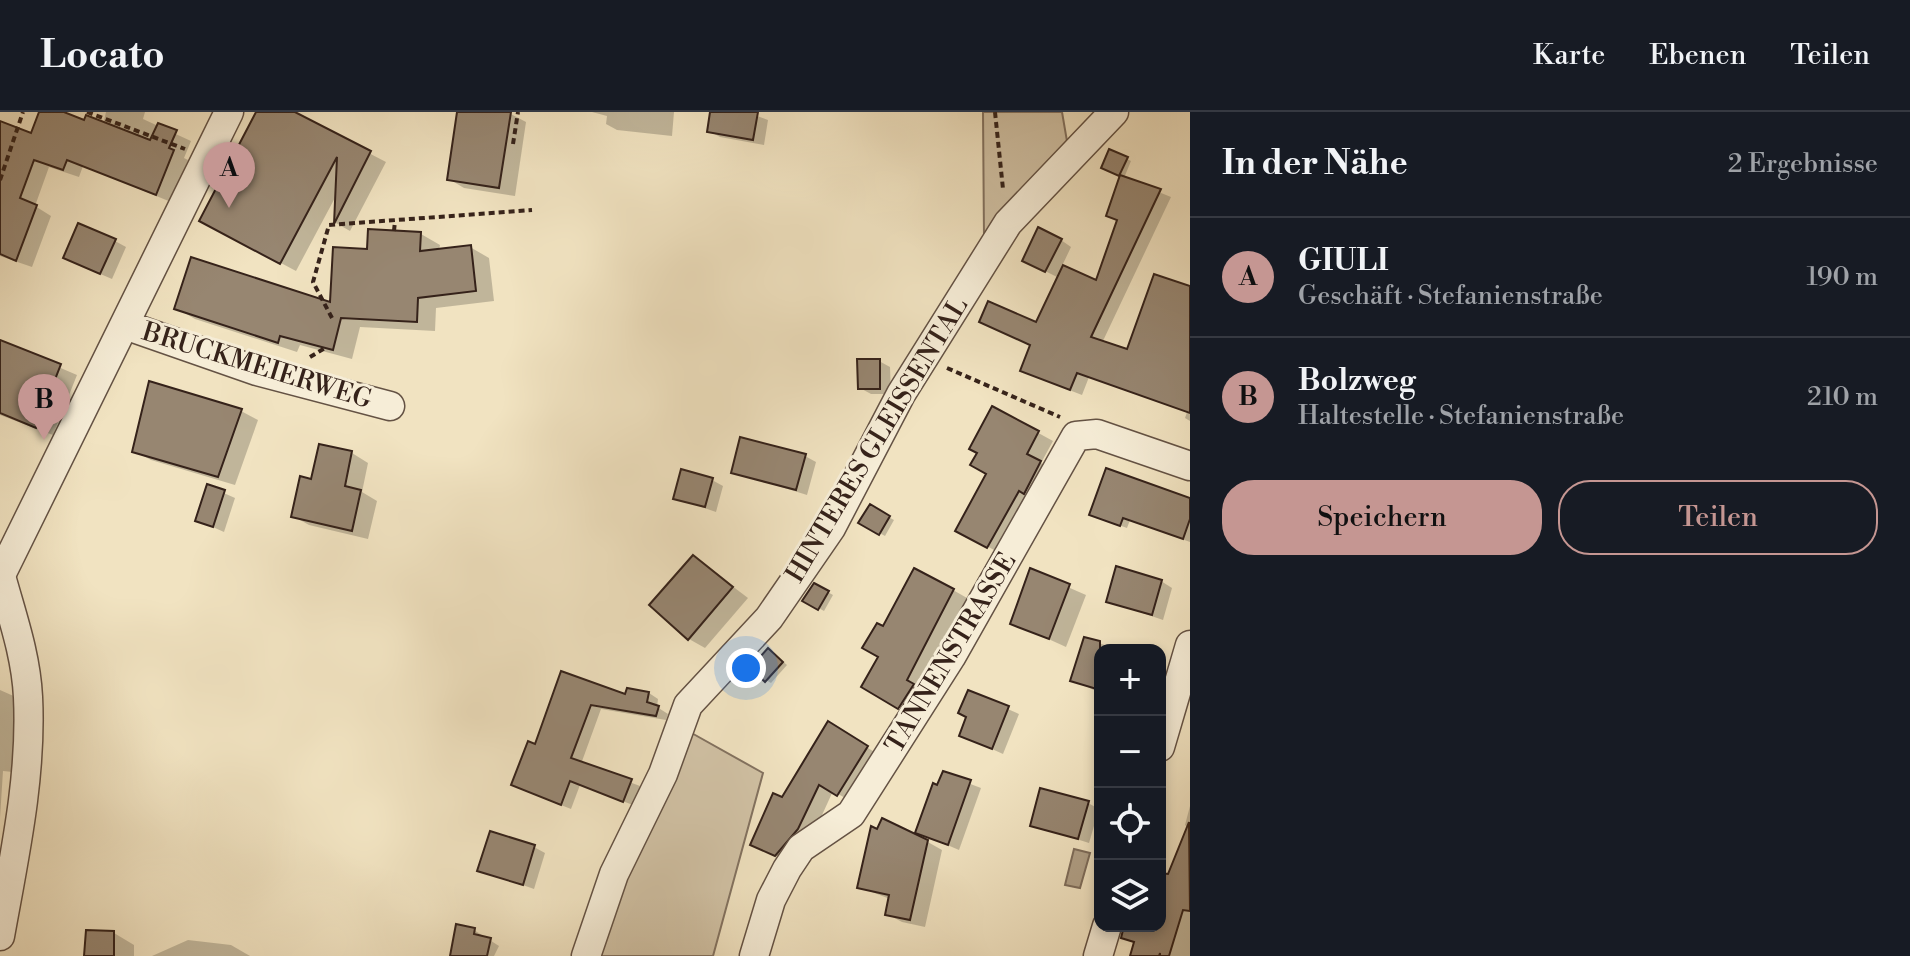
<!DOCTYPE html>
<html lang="de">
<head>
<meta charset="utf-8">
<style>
  body { margin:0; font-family:"Libre Bodoni",serif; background:#20242c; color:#f1f3f6 }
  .controls { position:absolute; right:24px; bottom:24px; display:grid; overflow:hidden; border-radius:16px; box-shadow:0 4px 12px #0003 }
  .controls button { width:72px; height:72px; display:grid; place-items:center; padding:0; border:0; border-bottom:2px solid #363941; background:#171b24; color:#f1f3f6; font:40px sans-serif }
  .you { position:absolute; left:746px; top:556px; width:28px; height:28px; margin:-20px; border:6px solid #fff; border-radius:50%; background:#1a73e8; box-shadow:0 0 0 12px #1a73e833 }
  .badge { display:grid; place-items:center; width:52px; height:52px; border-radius:50%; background:#c59692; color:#111; font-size:26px; font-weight:700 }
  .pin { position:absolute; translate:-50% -66px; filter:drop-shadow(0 2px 4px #0008) }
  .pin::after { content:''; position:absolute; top:42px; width:28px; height:24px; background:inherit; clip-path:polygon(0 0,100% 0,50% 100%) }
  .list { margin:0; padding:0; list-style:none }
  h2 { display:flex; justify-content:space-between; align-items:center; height:104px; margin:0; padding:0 32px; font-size:34px }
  h2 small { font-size:26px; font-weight:400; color:#9ea1a6 }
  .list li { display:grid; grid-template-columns:52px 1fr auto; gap:24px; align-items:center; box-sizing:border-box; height:120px; padding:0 32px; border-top:2px solid #363941 }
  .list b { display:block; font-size:30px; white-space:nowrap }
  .list p { margin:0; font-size:26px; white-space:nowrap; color:#9ea1a6 }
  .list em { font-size:26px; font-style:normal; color:#9ea1a6 }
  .actions { display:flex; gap:16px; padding:24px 32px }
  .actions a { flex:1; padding:18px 0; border:2px solid #c59692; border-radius:32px; text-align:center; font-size:28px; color:#c59692 }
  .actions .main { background:#c59692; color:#111 }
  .icon { flex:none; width:44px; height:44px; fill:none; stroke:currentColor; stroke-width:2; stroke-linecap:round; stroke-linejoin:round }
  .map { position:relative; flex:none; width:1190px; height:844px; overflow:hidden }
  header { display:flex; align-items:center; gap:48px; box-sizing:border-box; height:112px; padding:0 40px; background:#171b24; border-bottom:2px solid #363941 }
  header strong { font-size:38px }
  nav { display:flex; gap:44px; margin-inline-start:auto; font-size:28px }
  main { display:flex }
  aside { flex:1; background:#171b24 }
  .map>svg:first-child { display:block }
</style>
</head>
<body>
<header>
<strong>Locato</strong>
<nav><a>Karte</a><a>Ebenen</a><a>Teilen</a></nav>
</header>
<main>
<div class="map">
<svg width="1190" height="844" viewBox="0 0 1190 844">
  <rect width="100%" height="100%" fill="#f1e3c1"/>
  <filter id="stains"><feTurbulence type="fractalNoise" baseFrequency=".0025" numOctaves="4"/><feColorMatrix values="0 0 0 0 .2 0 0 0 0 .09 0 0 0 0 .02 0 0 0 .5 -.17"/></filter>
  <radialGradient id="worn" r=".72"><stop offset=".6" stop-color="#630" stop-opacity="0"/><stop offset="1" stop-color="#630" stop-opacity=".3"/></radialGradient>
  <g fill="#d1c2a5" stroke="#837260" stroke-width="2">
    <path d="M983,0H1062L1068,35L984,125Z"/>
    <path d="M688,619L763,661L713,844H591Z"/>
  </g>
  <path fill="#b1a188" stroke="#7f6e5c" stroke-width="2" d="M1074,737L1090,741L1080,776L1065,773Z"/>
  <g fill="#0003">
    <path d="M41,0H61L103,13L106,0H145L143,7L191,29L184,46L188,48L171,90L83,54L79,65L49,55L35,94L51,104L32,155L0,144V11L33,23Z"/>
    <path d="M258,0H290L386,50L350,119L336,111L337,82L296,159L217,117Z"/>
    <path d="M459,0H507L526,10L515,84L464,76L449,67Z"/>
    <path d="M592,0H674L672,24L617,18L606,12L607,4Z"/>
    <path d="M712,0H746L768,8L764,33L720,25L709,19Z"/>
    <path d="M1127,47L1131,49L1124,66L1171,85L1102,231L1128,240L1190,176V309L1185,306L1187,300L1089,265L1082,283L1033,264L1037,213L1059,166L1035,154L1061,128L1071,135L1062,154L1098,171L1119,109L1109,103L1122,64L1108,58Z"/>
    <path d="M421,122L440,133L439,138L470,135L489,146L494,189L436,196L435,219L360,215L352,247L300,233L297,240L195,207L176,196L332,193L368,139Z"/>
    <path d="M115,129L126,135L112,167L77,152Z"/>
    <path d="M0,230L77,263L53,323L0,303Z"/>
    <path d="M879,249L890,255L891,282H871L860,276Z"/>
    <path d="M993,296L1053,329L1041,351L1055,359L1003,443L958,418L989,362Z"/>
    <path d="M241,299L258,308L235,373L151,348L134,339Z"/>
    <path d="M320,334L352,341L368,351L362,380L377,389L368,427L309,413L293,404L312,369Z"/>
    <path d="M805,344L816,350L807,383L733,360Z"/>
    <path d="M712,368L723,374L716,400L675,386Z"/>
    <path d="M208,374L235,386L224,420L197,408Z"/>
    <path d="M1190,388V430L1130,408L1127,416L1099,406Z"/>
    <path d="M870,395L894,408L885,424L861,411Z"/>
    <path d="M694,445L748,486L705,536L689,527L652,493Z"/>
    <path d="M1031,459L1086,483L1066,535L1013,511Z"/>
    <path d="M1161,469L1172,476L1163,508L1108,489Z"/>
    <path d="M815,473L833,483L824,499L804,488Z"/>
    <path d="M953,478L967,486L920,578L913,603L864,574L881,545L884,517Z"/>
    <path d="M1085,527L1122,538H1100V581L1073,568Z"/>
    <path d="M773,541L787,553L771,571L766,568Z"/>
    <path d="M563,562L627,585L649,581L658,587L657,595L668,602L666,608L601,597L581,652L640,674L633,693L580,673L571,697L523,678Z"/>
    <path d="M0,578L18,586L13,660L3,659L0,706Z"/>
    <path d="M969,580L1019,602L1003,642L961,623L968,605Z"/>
    <path d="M829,612L881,644L852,690L833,679L812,725L790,751L752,732Z"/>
    <path d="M944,662L981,676L959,738L917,720Z"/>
    <path d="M1088,691L1099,697L1089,731L1032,713Z"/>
    <path d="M1190,694V844H1132L1136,831L1135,814H1160V769L1169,764L1189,716L1185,713Z"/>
    <path d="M926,729L942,738L925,815L902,810L887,802L890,787L859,775Z"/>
    <path d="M534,735L545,741L534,777L480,758Z"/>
    <path d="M474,818L499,834L494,844H452Z"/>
    <path d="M114,821L134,833V844H86Z"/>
    <path d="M188,828L231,833L250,844H152Z"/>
  </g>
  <g fill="#978671" stroke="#35221a" stroke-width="2">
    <path d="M39,0H64L84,8L86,3L150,28L158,11L177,18L169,36L174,38L156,83L67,48L63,58L34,48L20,86L37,93L16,149L0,142V9L31,21Z"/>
    <path d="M256,0H295L371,39L334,112L337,45L280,152L199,109Z"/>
    <path d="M457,0H511L499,76L447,68Z"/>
    <path d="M710,0H758L753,28L707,20Z"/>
    <path d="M1109,37L1128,45L1119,64L1101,56Z"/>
    <path d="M1120,63L1161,77L1091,225L1127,237L1154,162L1190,174V301L1077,261L1070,278L1020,259L1030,233L979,210L988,189L1036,210L1063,153L1096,168L1117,108L1106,104Z"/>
    <path d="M78,111L116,127L100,162L63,146Z"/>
    <path d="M1038,115L1062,127L1045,160L1022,149Z"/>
    <path d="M368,117L421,120L420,139L471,133L476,179L418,186L417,210L341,206L333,238L280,224L278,231L174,197L191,145L330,190L333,135L367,137Z"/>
    <path d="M0,228L61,252L36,316L0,301Z"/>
    <path d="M857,247H880V277H858Z"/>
    <path d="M149,269L242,297L218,365L132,340Z"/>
    <path d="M992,294L1039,319L1027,342L1041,349L1024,382L1019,379L987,436L955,419L986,362L970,353L977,341L969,337Z"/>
    <path d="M740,325L806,342L796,378L731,361Z"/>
    <path d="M319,332L352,339L345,374L361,378L352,419L291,405L300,364L311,367Z"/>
    <path d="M1106,356L1190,386V407L1183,427L1123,406L1120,414L1089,403Z"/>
    <path d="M681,357L713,366L705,395L673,387Z"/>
    <path d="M207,372L225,378L213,415L195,409Z"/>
    <path d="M870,392L890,404L879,423L858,411Z"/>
    <path d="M693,443L733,475L688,528L649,493Z"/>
    <path d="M1116,454L1162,468L1152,503L1106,490Z"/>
    <path d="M914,456L954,477L907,568L914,572L898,597L861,575L878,545L862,536L877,511L883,514Z"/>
    <path d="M1030,456L1070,472L1049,527L1010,512Z"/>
    <path d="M814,471L829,479L818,498L802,489Z"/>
    <path d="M1084,525L1100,529V578L1070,569Z"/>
    <path d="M768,536L783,550L765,570L750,556Z"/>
    <path d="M561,559L625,582L627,576L649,580L647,590L659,594L656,604L591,593L571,646L632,667L623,690L570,669L561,693L511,673L528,629L535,632Z"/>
    <path d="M968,578L1009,594L992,637L959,624L966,605L958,601Z"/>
    <path d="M828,609L868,634L837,684L819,673L798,717L775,744L750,733L773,681L782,685Z"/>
    <path d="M943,659L971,668L948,733L915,721L933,671L937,673Z"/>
    <path d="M1040,676L1089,689L1078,727L1030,714Z"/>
    <path d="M882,706L928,728L910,808L885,803L889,783L857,776L871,714L877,717Z"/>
    <path d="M1189,710L1190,799L1183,798L1169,844H1160V841L1159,844H1130L1134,830L1121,826L1124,814H1160V761L1168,762Z"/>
    <path d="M490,719L535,733L523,773L477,759Z"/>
    <path d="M456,812L475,816L474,822L491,826L487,844H450Z"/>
    <path d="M86,818L114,819V844H84Z"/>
  </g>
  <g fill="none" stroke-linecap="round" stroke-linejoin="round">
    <g stroke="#645244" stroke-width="31">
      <g id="minor">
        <path d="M125,213L257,259L390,294"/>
        <path d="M0,465L229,0"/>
        <path d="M1160,635L1190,533"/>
        <path d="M0,824C14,746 32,665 28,585C26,543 12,504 1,464"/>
        <path d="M586,844L614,762L663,662L688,593L769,506L831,416L901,282L1008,111L1114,0"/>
        <path d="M754,844L771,788L787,757L801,736L851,702L951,545L1076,324L1097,322L1190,354"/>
        <path d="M1098,844L1107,814"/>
      </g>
    </g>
    <g stroke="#35221a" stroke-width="4" stroke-dasharray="6 4" stroke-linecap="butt">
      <path d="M87,0L185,37"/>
      <path d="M995,0L1003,77"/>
      <path d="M513,32L518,0"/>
      <path d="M0,68L23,0"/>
      <path d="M394,119L395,109"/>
      <path d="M332,206L313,170L329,113L532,98"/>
      <path d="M310,245L325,236"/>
      <path d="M947,256L1060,305"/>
    </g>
    <use href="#minor" stroke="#f6edd7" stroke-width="28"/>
  </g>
  <g text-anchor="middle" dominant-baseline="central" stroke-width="6" stroke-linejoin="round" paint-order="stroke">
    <g font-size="26" fill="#35221a" stroke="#f6edd7">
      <text transform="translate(257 254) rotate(17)">BRUCKMEIERWEG</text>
      <text transform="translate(877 328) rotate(-59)">HINTERES GLEISSENTAL</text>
      <text transform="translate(951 541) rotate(-59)">TANNENSTRASSE</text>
    </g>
  </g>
  <rect width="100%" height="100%" filter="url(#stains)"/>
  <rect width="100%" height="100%" fill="url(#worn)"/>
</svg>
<div class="controls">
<button>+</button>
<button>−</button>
<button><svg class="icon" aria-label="locate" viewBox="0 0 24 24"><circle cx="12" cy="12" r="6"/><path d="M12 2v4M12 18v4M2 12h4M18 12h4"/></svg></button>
<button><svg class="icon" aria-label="layers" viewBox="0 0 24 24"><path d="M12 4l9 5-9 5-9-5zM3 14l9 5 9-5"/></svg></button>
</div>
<div class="you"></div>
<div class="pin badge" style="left:229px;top:96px">A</div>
<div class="pin badge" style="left:44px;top:328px">B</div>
</div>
<aside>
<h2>In der Nähe<small>2 Ergebnisse</small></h2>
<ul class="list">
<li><span class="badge">A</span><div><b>GIULI</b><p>Geschäft · Stefanienstraße</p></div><em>190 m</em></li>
<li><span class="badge">B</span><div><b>Bolzweg</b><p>Haltestelle · Stefanienstraße</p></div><em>210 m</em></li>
</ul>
<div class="actions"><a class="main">Speichern</a><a>Teilen</a></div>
</aside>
</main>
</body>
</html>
